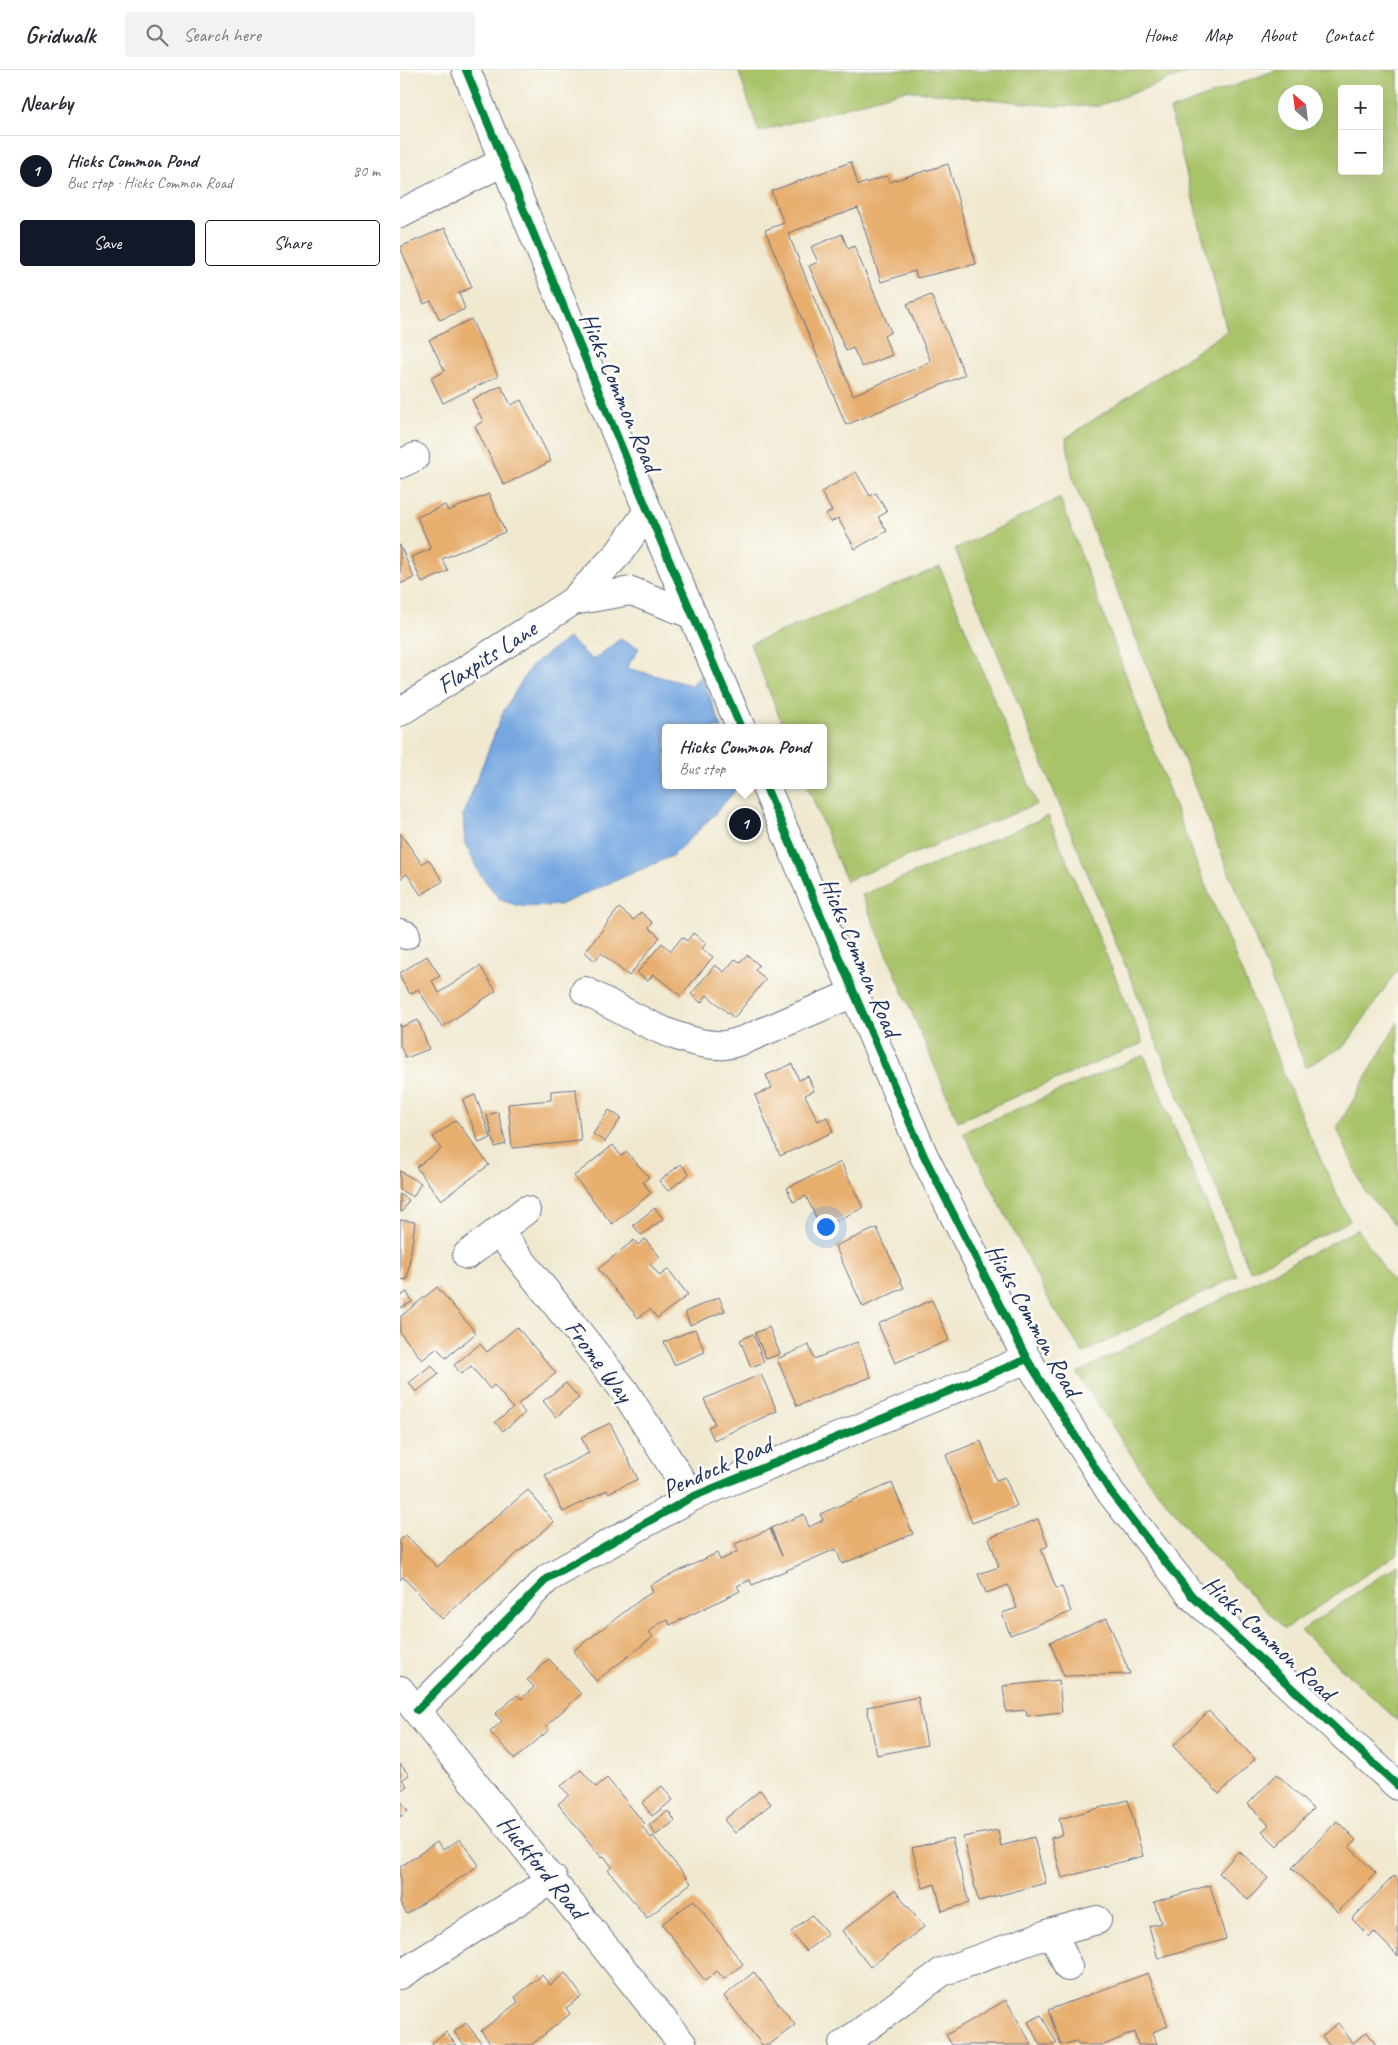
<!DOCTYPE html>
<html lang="en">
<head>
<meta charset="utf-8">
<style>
  body { margin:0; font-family:Caveat,sans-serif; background:#f2f2f3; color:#2b2b33 }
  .controls { position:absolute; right:15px; top:15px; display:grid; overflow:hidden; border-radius:5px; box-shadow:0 5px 20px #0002 }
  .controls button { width:45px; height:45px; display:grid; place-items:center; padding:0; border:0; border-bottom:1px solid #e1e1e2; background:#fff; color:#2b2b33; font:25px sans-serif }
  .compass { position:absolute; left:878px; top:15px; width:45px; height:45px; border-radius:50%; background:#fff; box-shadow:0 5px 20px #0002; rotate:332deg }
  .you { position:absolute; left:425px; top:1156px; width:18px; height:18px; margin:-12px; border:4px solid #fff; border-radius:50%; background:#1a73e8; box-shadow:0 0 0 8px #1a73e833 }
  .badge { display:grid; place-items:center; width:32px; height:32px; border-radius:50%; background:#111827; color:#fff; font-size:16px; font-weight:700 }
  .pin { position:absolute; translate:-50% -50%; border:2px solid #fff; box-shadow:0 1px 5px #0006 }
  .popup { position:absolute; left:262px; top:654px; width:165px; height:65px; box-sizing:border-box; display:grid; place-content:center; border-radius:5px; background:#fff; filter:drop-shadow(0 1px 4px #0005); font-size:16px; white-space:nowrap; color:#7c7c81 }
  .popup b { font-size:19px; color:#2b2b33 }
  .popup::after { content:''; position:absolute; left:50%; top:100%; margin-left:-10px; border:10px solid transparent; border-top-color:#fff }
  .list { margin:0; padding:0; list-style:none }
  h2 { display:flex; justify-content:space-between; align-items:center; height:65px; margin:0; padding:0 20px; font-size:21px }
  h2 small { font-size:16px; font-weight:400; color:#7c7c81 }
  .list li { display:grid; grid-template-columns:32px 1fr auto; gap:15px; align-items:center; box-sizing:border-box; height:70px; padding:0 20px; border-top:1px solid #e1e1e2 }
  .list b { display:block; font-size:19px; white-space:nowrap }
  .list p { margin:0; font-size:16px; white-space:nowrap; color:#7c7c81 }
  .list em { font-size:16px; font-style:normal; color:#7c7c81 }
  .actions { display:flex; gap:10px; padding:15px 20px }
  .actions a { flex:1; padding:11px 0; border:1px solid #111827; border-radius:5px; text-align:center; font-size:18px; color:#111827 }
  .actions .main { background:#111827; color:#fff }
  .icon { flex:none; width:28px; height:28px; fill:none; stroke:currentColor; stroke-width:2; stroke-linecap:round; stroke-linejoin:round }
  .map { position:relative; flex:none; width:998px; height:1975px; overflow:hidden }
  header { display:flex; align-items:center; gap:30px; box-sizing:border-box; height:70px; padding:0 25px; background:#fff; border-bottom:1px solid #e1e1e2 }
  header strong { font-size:24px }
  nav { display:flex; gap:28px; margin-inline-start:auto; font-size:18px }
  .search { width:350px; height:45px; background:#f2f2f3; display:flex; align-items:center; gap:12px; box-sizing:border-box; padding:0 18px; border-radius:5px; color:#7c7c81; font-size:19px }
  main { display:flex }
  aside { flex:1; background:#fff }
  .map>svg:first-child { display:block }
</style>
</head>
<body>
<header>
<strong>Gridwalk</strong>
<div class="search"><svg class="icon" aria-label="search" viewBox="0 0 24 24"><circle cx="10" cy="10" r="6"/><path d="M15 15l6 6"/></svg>Search here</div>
<nav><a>Home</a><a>Map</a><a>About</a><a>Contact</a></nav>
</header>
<main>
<aside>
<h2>Nearby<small></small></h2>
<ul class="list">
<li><span class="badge">1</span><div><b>Hicks Common Pond</b><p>Bus stop · Hicks Common Road</p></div><em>80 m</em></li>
</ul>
<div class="actions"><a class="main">Save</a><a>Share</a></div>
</aside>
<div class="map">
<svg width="998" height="1975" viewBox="0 0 998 1975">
  <rect width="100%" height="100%" fill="#fdfcf7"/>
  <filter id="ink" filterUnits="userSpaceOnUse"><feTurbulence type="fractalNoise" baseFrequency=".02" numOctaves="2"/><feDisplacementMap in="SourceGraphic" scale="10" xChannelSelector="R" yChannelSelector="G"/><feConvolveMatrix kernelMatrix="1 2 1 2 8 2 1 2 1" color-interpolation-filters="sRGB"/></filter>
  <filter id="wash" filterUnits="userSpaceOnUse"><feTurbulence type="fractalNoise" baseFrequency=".0096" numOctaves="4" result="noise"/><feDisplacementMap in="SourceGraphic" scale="20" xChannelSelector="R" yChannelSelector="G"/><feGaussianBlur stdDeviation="1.12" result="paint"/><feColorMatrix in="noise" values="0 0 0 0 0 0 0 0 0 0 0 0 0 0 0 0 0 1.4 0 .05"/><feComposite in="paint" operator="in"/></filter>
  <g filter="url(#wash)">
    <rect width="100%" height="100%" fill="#f0e9d0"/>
    <g fill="#a9c369" stroke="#627964" fill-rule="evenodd">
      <path d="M338,0H795L698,36H654L506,20L359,62Z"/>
      <path d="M876,0H998V899L946,975L906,997L673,410L666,368L827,261L770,40ZM942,19H979V101H942ZM886,22H916V52H886Z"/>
      <path d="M660,428L793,785L910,1067L950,1151L850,1201L555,479Z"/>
      <path d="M540,497L637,734L446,811L407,715H424V658H384L350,574Z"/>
      <path d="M648,746L743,973L558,1051L462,825Z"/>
      <path d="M998,952V1159L964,1120L937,1058Z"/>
      <path d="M744,985L837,1206L683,1283L651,1234L563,1062Z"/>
      <path d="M958,1159L998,1220V1483L885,1559L804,1478L748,1410L677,1303Z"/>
      <path d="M998,1494V1651L901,1561Z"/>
    </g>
    <path fill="#76a7e1" stroke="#486ba0" d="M168,568L193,590L220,569L239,578L227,598L291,615L301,605L322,658H266V715H340L312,747L272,786L159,835L124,837L100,830L79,803L65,773L63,745L103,642L131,596Z"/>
    <g id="blocks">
      <g fill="#e7ae6e">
        <path d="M451,92L458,115L487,106L489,112L548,94L576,194L517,208L515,201L481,212L458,138L388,163L453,325L531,292L507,234L531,225L565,305L446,355L365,160L384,153L371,121Z"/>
        <path d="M45,158L72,217L59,223L65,239L40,250L31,231L24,234L0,177Z"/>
        <path d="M442,164L448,179L454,176L491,262L484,266L492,285L462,297L453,278L446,281L409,196L418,192L411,177Z"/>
        <path d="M71,249L98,306L43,333L31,308L45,301L29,270Z"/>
        <path d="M101,316L111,335L121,330L151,391L104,415L75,356L83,351L72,330Z"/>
        <path d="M456,402L470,426L476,423L487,442L478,447L487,461L455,479L438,448L431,452L426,444L432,441L421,422Z"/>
        <path d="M89,424L105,462L42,489L48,501L22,513L11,487L31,479L17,447L45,435L48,441Z"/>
        <path d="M0,475L14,508L0,514Z"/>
        <path d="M0,763L22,794L28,789L43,811L21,825L7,804L0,809Z"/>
        <path d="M219,838L234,850L241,842L253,853L249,858L260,867L229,906L201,883L195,891L185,882Z"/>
        <path d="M293,863L306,873L302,879L313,887L281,926L253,904L248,911L237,903L262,873L271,881L282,867L287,871Z"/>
        <path d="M347,885L359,895L355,900L366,909L334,948L307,925L301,933L291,924L315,895L324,902L335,889L340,892Z"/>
        <path d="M27,886L40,906L32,911L39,923L80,896L96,921L42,957L18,919L10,924L0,908V903Z"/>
        <path d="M18,950L29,979L6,988L0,976V954L1,957Z"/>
        <path d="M392,994L399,1010L408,1006L414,1021L405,1025L418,1051L427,1047L433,1062L380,1086L355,1025L372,1018L366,1005Z"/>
        <path d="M176,1019L181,1071L112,1078L108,1034L151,1030V1021Z"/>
        <path d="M75,1025L91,1068L79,1073L63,1030Z"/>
        <path d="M209,1040L221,1048L205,1072L193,1064Z"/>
        <path d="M98,1042L106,1074L95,1077L87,1045Z"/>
        <path d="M56,1050L89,1095L41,1130L16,1097L41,1079L33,1067Z"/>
        <path d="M213,1075L221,1086L227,1082L238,1095L249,1107L243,1112L251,1123L212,1154L174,1106Z"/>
        <path d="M441,1092L463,1138L421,1158L406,1126L393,1132L387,1118Z"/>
        <path d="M281,1094L289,1104L268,1121L259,1111Z"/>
        <path d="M0,1101L21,1113L13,1127L0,1120Z"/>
        <path d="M0,1124L9,1130L2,1142L0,1141Z"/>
        <path d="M255,1138L263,1149L241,1165L233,1155Z"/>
        <path d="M0,1150L15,1152L7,1210L0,1209Z"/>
        <path d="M477,1158L504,1218L463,1237L435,1176Z"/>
        <path d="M245,1169L260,1187L250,1194L260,1206L268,1199L288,1225L257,1248L250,1239L238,1248L198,1199L234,1170L238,1175Z"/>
        <path d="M37,1217L76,1263L46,1288L37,1278L22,1290L0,1262V1247Z"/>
        <path d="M7,1222L12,1232L0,1238V1226Z"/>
        <path d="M319,1227L325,1241L290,1255L285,1242Z"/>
        <path d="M532,1230L549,1270L495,1293L478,1254Z"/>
        <path d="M117,1257L156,1303L118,1334L125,1343L103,1361L95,1352L113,1338L94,1315L90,1319L71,1296L61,1304L54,1295L80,1274L87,1282Z"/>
        <path d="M369,1257L380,1284L366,1289L355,1263Z"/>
        <path d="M295,1259L305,1282L274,1295L264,1272Z"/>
        <path d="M353,1264L364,1292L351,1297L340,1270Z"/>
        <path d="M457,1272L471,1307L397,1336L377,1289L409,1275L414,1289Z"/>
        <path d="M31,1295L39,1304L16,1322L9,1313Z"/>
        <path d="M361,1304L377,1341L314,1370L308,1357L315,1354L304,1329Z"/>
        <path d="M166,1313L179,1328L156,1347L143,1331Z"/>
        <path d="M210,1353L238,1409L208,1423L207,1420L163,1442L145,1405L189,1383L181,1367Z"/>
        <path d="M581,1371L596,1410L605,1407L617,1436L572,1453L546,1385Z"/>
        <path d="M492,1413L513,1464L442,1494L436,1479L352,1515L350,1510L337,1516L340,1521L270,1555L268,1550L259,1554L249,1562L253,1567L196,1611L173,1581L244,1527L253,1522L250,1515L317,1483L320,1490L329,1486L338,1481L335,1474L370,1459L382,1486L371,1458L404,1444L409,1457L423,1450L420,1444Z"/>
        <path d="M128,1420L154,1452L96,1501L42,1549L3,1507L0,1510V1470L6,1465L37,1497Z"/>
        <path d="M638,1449L648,1476L641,1479L656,1518L662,1517L671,1542L610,1565L602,1543L617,1538L608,1515L586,1523L578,1504L599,1497L589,1468Z"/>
        <path d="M707,1548L730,1604L664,1606L650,1572Z"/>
        <path d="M149,1589L181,1624L146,1656L149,1660L115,1689L90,1662L102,1651L95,1644L117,1625L121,1629L134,1617L127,1610Z"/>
        <path d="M659,1610L662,1642L627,1646L626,1640L606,1642L603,1616Z"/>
        <path d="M518,1627L527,1675L477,1685L467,1637Z"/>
        <path d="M809,1641L855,1689L819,1724L773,1676Z"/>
        <path d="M0,1694L9,1705L2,1710L7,1716L0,1721Z"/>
        <path d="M181,1700L196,1717L207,1708L245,1754L242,1757L251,1768L253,1766L291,1813L247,1848L208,1800L212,1797L204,1786L202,1788L158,1734L169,1725L161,1716Z"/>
        <path d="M877,1704L913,1739L877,1776L862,1761L869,1755L848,1734Z"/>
        <path d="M262,1716L273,1730L252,1746L242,1733Z"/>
        <path d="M360,1720L371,1734L335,1763L324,1750Z"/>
        <path d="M0,1730L8,1741L0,1747Z"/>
        <path d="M728,1730L743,1786L662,1808L651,1768L663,1765L659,1749Z"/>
        <path d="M268,1741L275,1751L256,1765L249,1755Z"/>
        <path d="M937,1751L956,1770L949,1777L976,1803L938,1842L892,1798Z"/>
        <path d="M598,1760L601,1776L634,1767L646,1813L578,1831L563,1767Z"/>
        <path d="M552,1768L569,1833L542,1841L535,1814L523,1818L512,1778Z"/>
        <path d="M60,1769L79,1795L7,1844L0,1833V1797L37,1772L43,1780Z"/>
        <path d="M839,1781L868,1808L848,1830L819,1803Z"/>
        <path d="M994,1806L998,1810V1886L974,1862L970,1867L952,1849Z"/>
        <path d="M810,1815L826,1869L758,1889L749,1856L761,1853L754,1832Z"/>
        <path d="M495,1820L524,1857L470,1897L442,1861Z"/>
        <path d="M294,1830L343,1894L324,1909L317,1901L305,1911L262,1854Z"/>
        <path d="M412,1845L428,1864L406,1881L391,1862Z"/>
        <path d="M354,1902L395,1955L369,1975H362L324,1926Z"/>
        <path d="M165,1903L182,1926L166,1938L170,1944L131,1975H92L81,1961L118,1932L115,1927L142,1905L150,1915Z"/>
        <path d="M748,1903L768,1956L753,1962L757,1974L738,1975L734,1962L704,1975H678L677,1971L661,1975L648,1940Z"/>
        <path d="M606,1930L632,1975H552L546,1965Z"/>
        <path d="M641,1945L657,1973L653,1975H640L628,1952Z"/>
        <path d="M66,1953L83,1975H64L54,1962Z"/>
        <path d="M938,1953L953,1973L967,1962L976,1975H929L922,1966Z"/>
        <path d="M46,1962L56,1975H33L32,1973Z"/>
      </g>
    </g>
  </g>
  <g filter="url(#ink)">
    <use href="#blocks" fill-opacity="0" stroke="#667086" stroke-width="1"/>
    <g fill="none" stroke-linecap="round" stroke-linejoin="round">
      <g stroke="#667086" stroke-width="30">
        <g id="minor">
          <path d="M66,0L248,441L341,658"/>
          <path d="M0,144L103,92"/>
          <path d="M0,394L15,387"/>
          <path d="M173,531L231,521L293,545"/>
          <path d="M0,642L173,531L219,483L248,441"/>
          <path d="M365,715L524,1086L627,1289L711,1423L792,1526L998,1716"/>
          <path d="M0,863L6,865"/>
          <path d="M185,921C222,940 283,978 325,975C331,974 338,972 344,970L454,923"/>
          <path d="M98,1161L224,1320L292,1427"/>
          <path d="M67,1185L126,1140"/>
          <path d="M0,1620L283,1975"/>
          <path d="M17,1640L148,1508L292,1427L627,1289"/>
          <path d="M653,1862L668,1897"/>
          <path d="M0,1905L153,1809"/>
          <path d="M443,1975L542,1902L653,1862L697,1850"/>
        </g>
      </g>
      <use href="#minor" stroke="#fff" stroke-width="28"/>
      <g stroke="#fdfcf7" stroke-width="11">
        <g id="cycleway">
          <path d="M66,0L248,441L341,658"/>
          <path d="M365,715L524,1086L627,1289L711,1423L792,1526L998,1716"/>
          <path d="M17,1640L148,1508L292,1427L627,1289"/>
        </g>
      </g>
      <use href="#cycleway" stroke="#00873e" stroke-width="8"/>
    </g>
  </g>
  <g text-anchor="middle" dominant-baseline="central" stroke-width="5" stroke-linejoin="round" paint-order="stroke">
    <g font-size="25" fill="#1b2f5e" stroke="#fdfcf7">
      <text transform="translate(220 322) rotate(67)">Hicks Common Road</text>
      <text transform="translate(87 587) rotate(-33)">Flaxpits Lane</text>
      <text transform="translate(460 887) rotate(67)">Hicks Common Road</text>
      <text transform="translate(633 1250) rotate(61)">Hicks Common Road</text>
      <text transform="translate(199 1291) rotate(53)">Frome Way</text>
      <text transform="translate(317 1397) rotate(-24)">Pendock Road</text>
      <text transform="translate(869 1568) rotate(43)">Hicks Common Road</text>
      <text transform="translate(142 1797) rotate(51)">Huckford Road</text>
    </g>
  </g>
</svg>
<div class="controls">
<button>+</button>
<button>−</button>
</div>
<svg class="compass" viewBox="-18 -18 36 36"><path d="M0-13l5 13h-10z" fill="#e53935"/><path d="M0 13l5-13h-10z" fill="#7c7c81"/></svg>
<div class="you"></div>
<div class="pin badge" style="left:345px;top:754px">1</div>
<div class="popup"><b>Hicks Common Pond</b>Bus stop</div>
</div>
</main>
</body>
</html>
